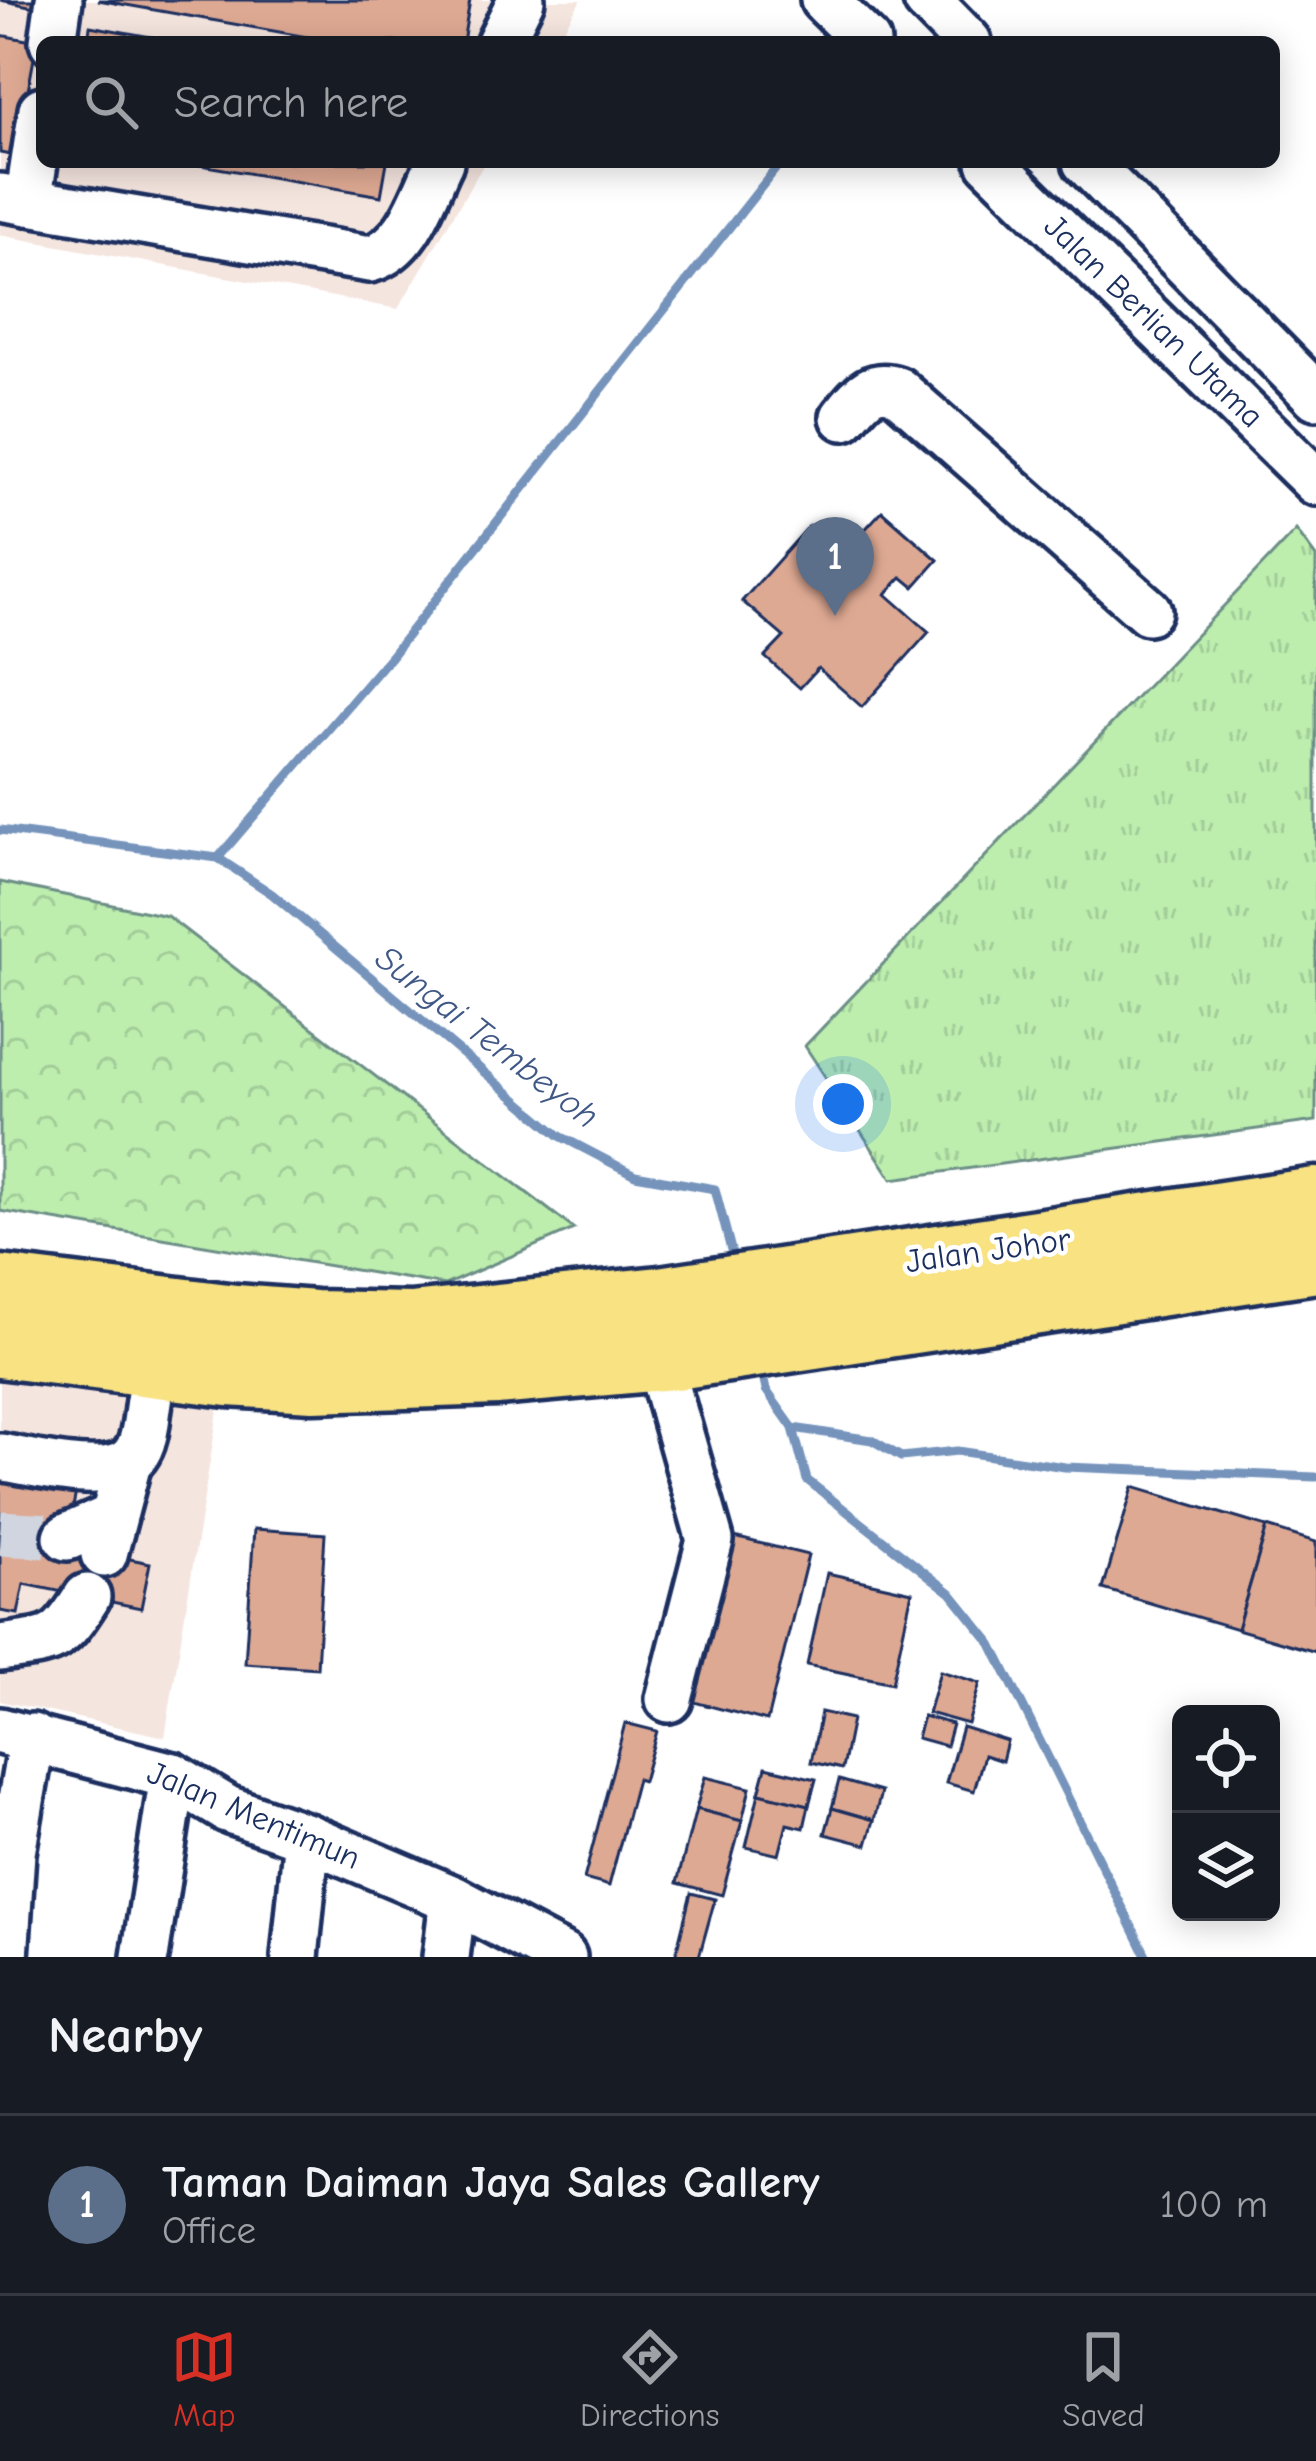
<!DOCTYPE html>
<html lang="en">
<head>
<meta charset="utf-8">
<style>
  body { margin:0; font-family:"Comic Neue",sans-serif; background:#20242c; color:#f1f3f6 }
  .controls { position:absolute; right:36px; bottom:36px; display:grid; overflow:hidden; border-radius:18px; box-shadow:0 6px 30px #0003 }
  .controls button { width:108px; height:108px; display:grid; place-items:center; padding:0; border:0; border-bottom:3px solid #363941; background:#171b24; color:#f1f3f6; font:60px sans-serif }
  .you { position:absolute; left:843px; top:1104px; width:42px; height:42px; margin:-30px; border:9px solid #fff; border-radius:50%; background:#1a73e8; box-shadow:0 0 0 18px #1a73e833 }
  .badge { display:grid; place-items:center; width:78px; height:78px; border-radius:50%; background:#d93025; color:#fff; font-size:39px; font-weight:700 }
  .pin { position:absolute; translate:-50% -99px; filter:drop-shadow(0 3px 6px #0008) }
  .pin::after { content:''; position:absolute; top:63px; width:42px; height:36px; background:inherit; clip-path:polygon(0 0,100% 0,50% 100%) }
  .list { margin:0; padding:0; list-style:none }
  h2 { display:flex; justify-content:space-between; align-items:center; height:156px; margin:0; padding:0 48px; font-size:51px }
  h2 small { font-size:39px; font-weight:400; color:#9ea1a6 }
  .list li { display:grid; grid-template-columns:78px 1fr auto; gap:36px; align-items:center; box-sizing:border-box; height:180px; padding:0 48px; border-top:3px solid #363941 }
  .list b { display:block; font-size:45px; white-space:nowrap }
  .list p { margin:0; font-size:39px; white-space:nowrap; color:#9ea1a6 }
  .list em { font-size:39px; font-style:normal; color:#9ea1a6 }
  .icon { flex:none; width:66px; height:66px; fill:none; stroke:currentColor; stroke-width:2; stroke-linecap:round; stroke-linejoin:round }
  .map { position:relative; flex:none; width:1316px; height:1957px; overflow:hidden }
  .search { position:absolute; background:#171b24; box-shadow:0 6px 30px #0003; left:36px; right:36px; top:36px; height:132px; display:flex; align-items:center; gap:30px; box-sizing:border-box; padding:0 42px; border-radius:18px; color:#9ea1a6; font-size:45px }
  .sheet { height:336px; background:#171b24 }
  nav { display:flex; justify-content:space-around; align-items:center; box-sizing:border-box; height:168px; border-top:3px solid #363941; background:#171b24; font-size:33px; color:#9ea1a6 }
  nav a { display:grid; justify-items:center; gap:6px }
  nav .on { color:#d93025 }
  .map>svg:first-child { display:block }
</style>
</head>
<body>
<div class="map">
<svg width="1316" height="1957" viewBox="0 0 1316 1957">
  <defs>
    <pattern id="forest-crowns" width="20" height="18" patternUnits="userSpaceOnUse" patternTransform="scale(3)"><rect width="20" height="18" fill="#bdeeae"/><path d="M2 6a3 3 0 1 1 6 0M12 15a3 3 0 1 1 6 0" fill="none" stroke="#a2cc98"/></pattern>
    <pattern id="park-tufts" width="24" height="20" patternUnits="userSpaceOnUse" patternTransform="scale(3)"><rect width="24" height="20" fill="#bdeeae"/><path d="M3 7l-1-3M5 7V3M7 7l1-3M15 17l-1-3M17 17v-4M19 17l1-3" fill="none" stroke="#a2cc98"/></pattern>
  </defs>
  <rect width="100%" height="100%" fill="#fff"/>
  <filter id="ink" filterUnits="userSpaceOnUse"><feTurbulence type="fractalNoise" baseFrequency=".00833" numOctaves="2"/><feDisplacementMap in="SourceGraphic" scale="24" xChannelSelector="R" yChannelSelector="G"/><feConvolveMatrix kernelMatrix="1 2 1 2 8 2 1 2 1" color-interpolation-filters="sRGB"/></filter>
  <g filter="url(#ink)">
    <g fill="#f5e5df">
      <path d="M0,0H581L556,42H42V162H485L398,309L0,235Z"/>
      <path d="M0,1368L221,1393L165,1737L0,1701Z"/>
    </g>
    <path fill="url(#forest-crowns)" stroke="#6c8e86" stroke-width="3" d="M0,882L167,916L574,1229L445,1285L0,1211Z"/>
    <path fill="url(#park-tufts)" stroke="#6c8e86" stroke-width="3" d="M1296,530L1316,557V1121L892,1179L805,1046Z"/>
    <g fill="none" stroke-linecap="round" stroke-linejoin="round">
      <g stroke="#7493bb" stroke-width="9">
        <path d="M0,830L218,858L272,894L560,1136L635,1175L715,1189L735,1265"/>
        <path d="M218,858L391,656L781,162"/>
        <path d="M761,1368L766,1390L793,1428L807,1480L951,1593L992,1644L1147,1957"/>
        <path d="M793,1428L872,1440L901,1457L957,1451L1065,1467L1316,1477"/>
      </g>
    </g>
    <g fill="#dea993" stroke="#1b2f5e" stroke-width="3">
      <path d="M0,0H35L34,7Z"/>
      <path d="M98,0H470L463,42H336Z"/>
      <path d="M90,26L179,42H88Z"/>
      <path d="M0,35L37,42L16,156L0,153Z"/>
      <path d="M183,162H387L381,196Z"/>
      <path d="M882,511L938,560L914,587L902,577L886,594L929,632L862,707L818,668L800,688L765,657L784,637L742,601L809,526L853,565L869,547L858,537Z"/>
      <path d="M0,1471L77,1487L65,1546L150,1563L141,1608L24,1584L18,1614L0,1611Z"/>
      <path d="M1133,1487L1267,1527L1237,1629L1103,1589Z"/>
      <path d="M1267,1527L1316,1542V1652L1237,1629Z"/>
      <path d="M254,1529L325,1534L317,1668L245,1663Z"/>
      <path d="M730,1536L808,1555L767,1721L690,1701Z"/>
      <path d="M827,1573L912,1592L892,1683L807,1665Z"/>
      <path d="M940,1671L980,1683L968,1724L928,1713Z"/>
      <path d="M821,1712L852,1719L842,1769L811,1762Z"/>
      <path d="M923,1716L952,1724L946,1746L917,1738Z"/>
      <path d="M625,1723L657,1731L643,1781L637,1779L609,1886L584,1879Z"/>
      <path d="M962,1727L1007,1741L1002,1761L984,1755L974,1791L946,1783Z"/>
      <path d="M766,1767L816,1779L809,1805L759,1793Z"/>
      <path d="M705,1777L750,1788L742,1821L696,1809Z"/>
      <path d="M839,1780L881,1792L874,1820L832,1808Z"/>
      <path d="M759,1793L809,1805L804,1828L787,1824L779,1855L746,1847Z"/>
      <path d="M832,1808L874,1820L867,1845L825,1834Z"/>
      <path d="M696,1809L742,1821L722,1895L677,1883Z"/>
      <path d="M691,1893L715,1899L699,1957H675Z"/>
    </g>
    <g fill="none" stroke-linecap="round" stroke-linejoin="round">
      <path stroke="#d1d5df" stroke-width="45" stroke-dasharray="45 22" stroke-linecap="butt" d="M0,1533L67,1537"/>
      <g stroke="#1b2f5e" stroke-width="54">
        <g id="minor">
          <path d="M824,0L867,42"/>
          <path d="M927,0L968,42"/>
          <path d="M53,42L59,0"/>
          <path d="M500,42L521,0"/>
          <path d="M990,162L1316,482"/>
          <path d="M1086,162L1316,396"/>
          <path d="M0,197L370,259C410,247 423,196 440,162"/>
          <path d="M28,202L42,110"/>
          <path d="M844,417C860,398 870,381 897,390L1148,611"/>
          <path d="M651,1332L710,1540L669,1699"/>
          <path d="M0,1457C32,1462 114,1485 135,1455C146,1441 146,1418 149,1401C152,1380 160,1356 150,1337"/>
          <path d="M67,1537L113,1517"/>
          <path d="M104,1554L128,1463"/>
          <path d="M0,1648C54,1640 57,1645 87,1597"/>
          <path d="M0,1731L173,1776L227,1809L307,1837L453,1899L563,1957"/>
          <path d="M5,1957L12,1853L32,1737"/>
          <path d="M145,1957L173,1776"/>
          <path d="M295,1957L307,1837"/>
          <path d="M446,1957L453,1899"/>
        </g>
      </g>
      <g stroke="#1b2f5e" stroke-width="75">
        <g id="highway">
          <path d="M0,1289L235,1318L314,1324L411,1326L660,1300L1316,1201"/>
          <path d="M0,1344L229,1373L313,1378L498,1372L675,1356L1316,1259"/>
        </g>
      </g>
      <use href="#minor" stroke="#fff" stroke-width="45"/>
      <use href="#highway" stroke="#f8e281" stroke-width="66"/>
    </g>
  </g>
  <g text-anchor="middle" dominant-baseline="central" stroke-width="9" stroke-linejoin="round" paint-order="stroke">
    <g font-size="33" fill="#1b2f5e" stroke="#fff">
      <text transform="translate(1154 321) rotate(44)">Jalan Berlian Utama</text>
      <text transform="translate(988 1250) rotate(-8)">Jalan Johor</text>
      <text transform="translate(254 1815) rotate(23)">Jalan Mentimun</text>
    </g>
    <g font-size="36" font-style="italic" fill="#405885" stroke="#fff">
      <text transform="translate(487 1037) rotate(38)">Sungai Tembeyoh</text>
    </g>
  </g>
</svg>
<div class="controls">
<button><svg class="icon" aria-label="locate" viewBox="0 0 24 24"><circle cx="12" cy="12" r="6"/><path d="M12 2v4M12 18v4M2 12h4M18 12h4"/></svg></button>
<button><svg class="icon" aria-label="layers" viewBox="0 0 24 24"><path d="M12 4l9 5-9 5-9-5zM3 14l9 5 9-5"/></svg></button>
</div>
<div class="you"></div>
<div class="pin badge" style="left:835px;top:616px;background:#5c6f8a">1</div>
<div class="search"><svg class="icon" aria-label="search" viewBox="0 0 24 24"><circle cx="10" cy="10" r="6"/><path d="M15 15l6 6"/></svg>Search here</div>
</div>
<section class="sheet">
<h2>Nearby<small></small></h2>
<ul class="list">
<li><span class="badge" style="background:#5c6f8a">1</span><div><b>Taman Daiman Jaya Sales Gallery</b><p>Office</p></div><em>100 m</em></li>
</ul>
</section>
<nav>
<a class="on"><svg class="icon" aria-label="map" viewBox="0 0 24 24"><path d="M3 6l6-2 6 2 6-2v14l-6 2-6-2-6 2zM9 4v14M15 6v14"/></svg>Map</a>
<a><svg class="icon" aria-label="directions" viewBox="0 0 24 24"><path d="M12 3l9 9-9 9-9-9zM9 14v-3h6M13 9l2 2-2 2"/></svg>Directions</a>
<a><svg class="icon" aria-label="saved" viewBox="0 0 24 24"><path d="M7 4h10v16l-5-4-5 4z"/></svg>Saved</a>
</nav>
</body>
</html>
